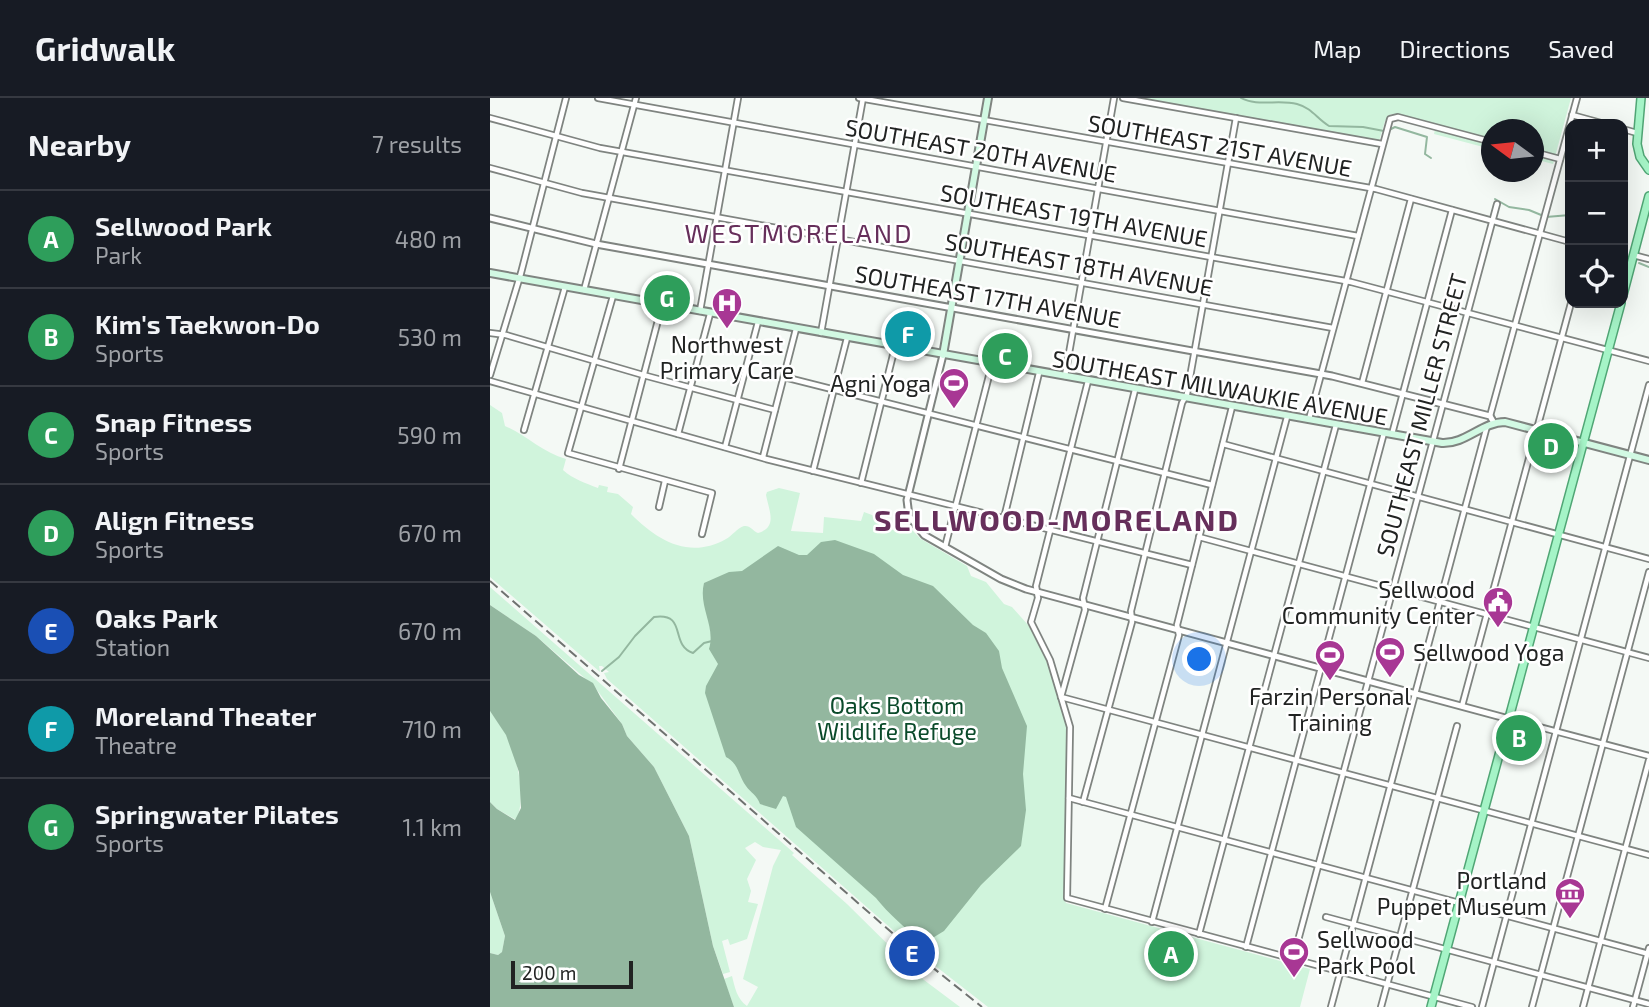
<!DOCTYPE html>
<html lang="en">
<head>
<meta charset="utf-8">
<style>
  body { margin:0; font-family:"Exo 2",sans-serif; background:#242831; color:#f1f3f6 }
  .controls { position:absolute; right:21px; top:21px; display:grid; overflow:hidden; border-radius:14px; box-shadow:0 7px 28px #0002 }
  .controls button { width:63px; height:63px; display:grid; place-items:center; padding:0; border:0; border-bottom:2px solid #363941; background:#171b24; color:#f1f3f6; font:35px sans-serif }
  .compass { position:absolute; left:991px; top:21px; width:63px; height:63px; border-radius:50%; background:#171b24; box-shadow:0 7px 28px #0002; rotate:285deg }
  .scale { position:absolute; left:21px; bottom:18px; width:122px; box-sizing:border-box; padding-left:7px; border:4px solid #212322; border-top:0; font-size:19px; line-height:24px; white-space:nowrap; color:#212322; -webkit-text-stroke:5px #fff; paint-order:stroke }
  .you { position:absolute; left:710px; top:562px; width:24px; height:24px; margin:-18px; border:5px solid #fff; border-radius:50%; background:#1a73e8; box-shadow:0 0 0 10px #1a73e833 }
  .badge { display:grid; place-items:center; width:46px; height:46px; border-radius:50%; background:#8c9099; color:#fff; font-size:23px; font-weight:700 }
  .pin { position:absolute; translate:-50% -50%; border:4px solid #fff; box-shadow:0 2px 7px #0006 }
  .list { margin:0; padding:0; list-style:none }
  h2 { display:flex; justify-content:space-between; align-items:center; height:91px; margin:0; padding:0 28px; font-size:30px }
  h2 small { font-size:23px; font-weight:400; color:#9ea1a6 }
  .list li { display:grid; grid-template-columns:46px 1fr auto; gap:21px; align-items:center; box-sizing:border-box; height:98px; padding:0 28px; border-top:2px solid #363941 }
  .list b { display:block; font-size:26px; white-space:nowrap }
  .list p { margin:0; font-size:23px; white-space:nowrap; color:#9ea1a6 }
  .list em { font-size:23px; font-style:normal; color:#9ea1a6 }
  .icon { flex:none; width:38px; height:38px; fill:none; stroke:currentColor; stroke-width:2; stroke-linecap:round; stroke-linejoin:round }
  .map { position:relative; flex:none; width:1159px; height:909px; overflow:hidden }
  header { display:flex; align-items:center; gap:42px; box-sizing:border-box; height:98px; padding:0 35px; background:#171b24; border-bottom:2px solid #363941 }
  header strong { font-size:33px }
  nav { display:flex; gap:38px; margin-inline-start:auto; font-size:24px }
  main { display:flex }
  aside { flex:1; background:#171b24 }
  .map>svg:first-child { display:block }
</style>
</head>
<body>
<header>
<strong>Gridwalk</strong>
<nav><a>Map</a><a>Directions</a><a>Saved</a></nav>
</header>
<main>
<aside>
<h2>Nearby<small>7 results</small></h2>
<ul class="list">
<li><span class="badge" style="background:#2e9e5b">A</span><div><b>Sellwood Park</b><p>Park</p></div><em>480 m</em></li>
<li><span class="badge" style="background:#2e9e5b">B</span><div><b>Kim's Taekwon-Do</b><p>Sports</p></div><em>530 m</em></li>
<li><span class="badge" style="background:#2e9e5b">C</span><div><b>Snap Fitness</b><p>Sports</p></div><em>590 m</em></li>
<li><span class="badge" style="background:#2e9e5b">D</span><div><b>Align Fitness</b><p>Sports</p></div><em>670 m</em></li>
<li><span class="badge" style="background:#1a4fb4">E</span><div><b>Oaks Park</b><p>Station</p></div><em>670 m</em></li>
<li><span class="badge" style="background:#0f9aa8">F</span><div><b>Moreland Theater</b><p>Theatre</p></div><em>710 m</em></li>
<li><span class="badge" style="background:#2e9e5b">G</span><div><b>Springwater Pilates</b><p>Sports</p></div><em>1.1 km</em></li>
</ul>
</aside>
<div class="map">
<svg width="1159" height="909" viewBox="0 0 1159 909">
  <rect width="100%" height="100%" fill="#f4f9f5"/>
  <g fill="#d0f4dc">
    <path d="M649,0H1081L1063,66L1044,61V32H1002L1001,51L944,36L946,27L901,16L895,23L889,43Z"/>
    <path d="M0,307L12,315L15,328C36,337 53,355 76,361L73,372C83,381 95,385 108,390L109,387L118,389L117,394L128,396L143,409L141,416C167,442 199,462 236,441C242,438 247,430 254,428C260,427 263,433 268,435C288,429 279,413 276,397L277,394L289,390L310,395L301,433L333,435L334,419L371,423L374,414L382,417L403,432L410,427L418,428L431,441L477,468L481,478L496,484L514,506L522,509L539,528L557,562L577,629L574,802L576,805L820,871L810,909H498L439,863L446,860L437,862L117,581L114,575L119,574L112,568H109L110,574L0,479Z"/>
    <path d="M0,489L304,755L302,757L357,806L434,882L470,909H244L234,881L242,878C245,890 247,901 257,908L268,889L253,881L283,768L291,752L273,749L265,744L255,750L266,762L257,781L261,793L258,804L268,806L257,841L240,847L238,841L232,843L240,874L233,876L223,848L199,738L164,669L137,638L132,626L104,588L46,538L0,507Z"/>
    <path d="M0,613C5,620 11,628 16,636C27,657 37,701 26,722L7,711L0,704Z"/>
    <path d="M0,794L15,838L12,854L8,857L0,855Z"/>
  </g>
  <g fill="#93b79f">
    <path d="M345,442L384,456L413,477L443,488L483,527L496,535L509,553L512,570L537,628L533,676L536,712L531,748L491,787L454,833L436,844C421,837 396,813 386,800L306,729L296,699L293,698L286,711L270,706C267,697 261,695 256,688C248,677 249,666 236,659L215,595L216,588L228,566L219,551C226,528 208,509 214,485L239,474L252,473L288,448L309,457H317L331,444Z"/>
    <path d="M0,507L46,538L89,577L103,585L111,600L132,626L137,638L164,669L199,738L223,848L244,909H0V855L8,857L12,854L15,838L0,794V704L7,711L25,722L31,710L29,674L16,637L0,613Z"/>
  </g>
  <g fill="none" stroke-linecap="round" stroke-linejoin="round">
    <g stroke="#93b79f" stroke-width="2">
      <path d="M751,0C767,9 789,1 807,6C822,10 827,21 839,28L873,29L894,33"/>
      <path d="M899,32L905,29L937,39L935,56L941,60"/>
      <path d="M1005,101L1019,109L1039,112L1056,119L1080,117"/>
      <path d="M1133,159L1136,161"/>
      <path d="M1149,165L1159,169"/>
      <path d="M112,573L129,559L145,538L164,519C198,514 179,547 203,555L214,545L222,543"/>
    </g>
    <g stroke="#7f8480" stroke-width="8">
      <g id="minor">
        <path d="M108,0L868,138"/>
        <path d="M369,0L886,91L1080,144"/>
        <path d="M633,0L892,46"/>
        <path d="M1082,17L1115,26"/>
        <path d="M0,20L110,50L861,184L1159,263"/>
        <path d="M1133,31L1147,35"/>
        <path d="M1044,54L1070,61"/>
        <path d="M0,70L92,95L843,230"/>
        <path d="M1143,157L1159,161"/>
        <path d="M94,192L146,0"/>
        <path d="M123,198L78,355L222,395L212,436"/>
        <path d="M210,213L248,0"/>
        <path d="M0,235L16,237L153,277L285,312"/>
        <path d="M331,235L373,0"/>
        <path d="M0,277L31,175L76,0"/>
        <path d="M575,278L624,0"/>
        <path d="M294,279L722,387"/>
        <path d="M0,283L276,361L702,467"/>
        <path d="M598,283L546,488L548,500L541,524L560,562L580,629L577,800L982,909"/>
        <path d="M872,285L921,101"/>
        <path d="M645,292L593,500L595,512L571,599L1159,757"/>
        <path d="M1000,318L1087,0"/>
        <path d="M819,321L900,21L908,19L1002,44"/>
        <path d="M34,332L75,189"/>
        <path d="M188,336L220,216"/>
        <path d="M902,336L962,112"/>
        <path d="M733,346L1159,461"/>
        <path d="M235,349L268,224"/>
        <path d="M273,359L306,231"/>
        <path d="M129,371L172,207"/>
        <path d="M323,373L357,240"/>
        <path d="M371,385L405,249"/>
        <path d="M169,409L175,383"/>
        <path d="M514,420L549,275"/>
        <path d="M709,439L1159,560"/>
        <path d="M455,449L502,266"/>
        <path d="M972,608L1081,205"/>
        <path d="M1019,621L1159,658"/>
        <path d="M579,700L1159,856"/>
        <path d="M593,704L642,524L641,513L692,305L697,296L746,20"/>
        <path d="M615,811L689,537L687,527L742,309"/>
        <path d="M836,819L1159,906"/>
        <path d="M662,824L797,319"/>
        <path d="M709,836L846,327"/>
        <path d="M756,849L894,335"/>
        <path d="M803,861L1007,106"/>
        <path d="M841,909L997,328"/>
        <path d="M891,909L967,628"/>
        <path d="M992,909L1159,287"/>
        <path d="M1042,909L1159,474"/>
        <path d="M1093,909L1159,662"/>
        <path d="M1143,909L1159,850"/>
      </g>
    </g>
    <g stroke="#7f8480" stroke-width="9">
      <g id="tertiary">
        <path d="M0,120L106,146L842,278L1000,318L1004,325"/>
        <path d="M453,257L417,402L419,418L434,437L511,481L536,491L1019,621"/>
      </g>
    </g>
    <g stroke="#7f8480" stroke-width="10">
      <g id="secondary">
        <path d="M0,175L952,345C976,346 992,324 1015,324L1159,362"/>
        <path d="M453,257L498,0"/>
      </g>
    </g>
    <g stroke="#50a675" stroke-width="10">
      <g id="primary">
        <path d="M1151,0L1147,46L1150,59L1159,72"/>
        <path d="M1133,197L1159,98"/>
        <path d="M941,909L1131,205"/>
      </g>
    </g>
    <use href="#minor" stroke="#fff" stroke-width="4.5"/>
    <use href="#tertiary" stroke="#fff" stroke-width="5"/>
    <use href="#secondary" stroke="#d2f9e3" stroke-width="6"/>
    <use href="#primary" stroke="#a5f4c7" stroke-width="7"/>
    <path stroke="#6f7270" stroke-width="2" stroke-dasharray="10 5" stroke-linecap="butt" d="M0,483L432,861L492,909"/>
  </g>
  <defs>
    <g id="hospital-pin" transform="scale(1.575)"><path d="M0 17L-7.5 6A9.5 9.5 0 1 1 7.5 6Z" fill="#a83794" stroke="#fff"/><path d="M-5-5h3v3.5h4V-5h3V5h-3V1.5h-4V5h-3Z" fill="#fff"/></g>
    <g id="stadium-pin" transform="scale(1.575)"><path d="M0 17L-7.5 6A9.5 9.5 0 1 1 7.5 6Z" fill="#a83794" stroke="#fff"/><path d="M0-5a6.5 5 0 1 0 0 10a6.5 5 0 1 0 0-10ZM-3.5-1.8h7v3.6h-7Z" fill="#fff"/></g>
    <g id="civic-pin" transform="scale(1.575)"><path d="M0 17L-7.5 6A9.5 9.5 0 1 1 7.5 6Z" fill="#a83794" stroke="#fff"/><path d="M-.6-6.5H3V-4.5H.6V-3L4-1V1h2V6H-6V1h2V-1L-.6-3ZM-1.2 2.5V6h2.4V2.5Z" fill="#fff"/></g>
    <g id="museum-pin" transform="scale(1.575)"><path d="M0 17L-7.5 6A9.5 9.5 0 1 1 7.5 6Z" fill="#a83794" stroke="#fff"/><path d="M0-6L6-3V-2H-6V-3ZM-5-1h2V3h-2ZM-1-1h2V3h-2ZM3-1h2V3H3ZM-6 4H6V6H-6Z" fill="#fff"/></g>
  </defs>
  <g fill-rule="evenodd">
    <use href="#hospital-pin" x="237" y="205"/>
    <use href="#stadium-pin" x="464" y="285"/>
    <use href="#civic-pin" x="1008" y="504"/>
    <use href="#stadium-pin" x="900" y="554"/>
    <use href="#stadium-pin" x="840" y="557"/>
    <use href="#museum-pin" x="1080" y="795"/>
    <use href="#stadium-pin" x="804" y="854"/>
  </g>
  <g text-anchor="middle" dominant-baseline="central" stroke-width="5" stroke-linejoin="round" paint-order="stroke">
    <g font-size="23" fill="#212322" stroke="#fff">
      <text transform="translate(730 47) rotate(10)">SOUTHEAST 21ST AVENUE</text>
      <text transform="translate(491 52) rotate(10)">SOUTHEAST 20TH AVENUE</text>
      <text transform="translate(584 117) rotate(10)">SOUTHEAST 19TH AVENUE</text>
      <text transform="translate(589 166) rotate(10)">SOUTHEAST 18TH AVENUE</text>
      <text transform="translate(498 198) rotate(10)">SOUTHEAST 17TH AVENUE</text>
      <text transform="translate(730 289) rotate(10)">SOUTHEAST MILWAUKIE AVENUE</text>
      <text transform="translate(931 317) rotate(-75)">SOUTHEAST MILLER STREET</text>
    </g>
    <g font-size="23" fill="#212322" stroke="#fff" text-anchor="end">
      <text x="237" y="246" text-anchor="middle">Northwest<tspan x="237" dy="26">Primary Care</tspan></text>
      <text x="441" y="285">Agni Yoga</text>
      <text x="985" y="491">Sellwood<tspan x="985" dy="26">Community Center</tspan></text>
      <text x="923" y="554" text-anchor="start">Sellwood Yoga</text>
      <text x="840" y="598" text-anchor="middle">Farzin Personal<tspan x="840" dy="26">Training</tspan></text>
      <text x="1057" y="782">Portland<tspan x="1057" dy="26">Puppet Museum</tspan></text>
      <text x="827" y="841" text-anchor="start">Sellwood<tspan x="827" dy="26">Park Pool</tspan></text>
    </g>
    <g font-size="23" fill="#0a4a2a" stroke="#fff">
      <text x="407" y="607">Oaks Bottom<tspan x="407" dy="26">Wildlife Refuge</tspan></text>
    </g>
    <g font-size="26" letter-spacing="2" fill="#662f5b" stroke="#fff">
      <text x="309" y="134">WESTMORELAND</text>
    </g>
    <g font-size="30" font-weight="bold" letter-spacing="2" fill="#662f5b" stroke="#fff">
      <text x="567" y="421">SELLWOOD-MORELAND</text>
    </g>
  </g>
</svg>
<div class="controls">
<button>+</button>
<button>−</button>
<button><svg class="icon" aria-label="locate" viewBox="0 0 24 24"><circle cx="12" cy="12" r="6"/><path d="M12 2v4M12 18v4M2 12h4M18 12h4"/></svg></button>
</div>
<svg class="compass" viewBox="-18 -18 36 36"><path d="M0-13l5 13h-10z" fill="#e53935"/><path d="M0 13l5-13h-10z" fill="#9ea1a6"/></svg>
<div class="scale">200 m</div>
<div class="you"></div>
<div class="pin badge" style="left:681px;top:856px;background:#2e9e5b">A</div>
<div class="pin badge" style="left:1029px;top:640px;background:#2e9e5b">B</div>
<div class="pin badge" style="left:515px;top:258px;background:#2e9e5b">C</div>
<div class="pin badge" style="left:1061px;top:348px;background:#2e9e5b">D</div>
<div class="pin badge" style="left:422px;top:855px;background:#1a4fb4">E</div>
<div class="pin badge" style="left:418px;top:236px;background:#0f9aa8">F</div>
<div class="pin badge" style="left:177px;top:200px;background:#2e9e5b">G</div>
</div>
</main>
</body>
</html>
